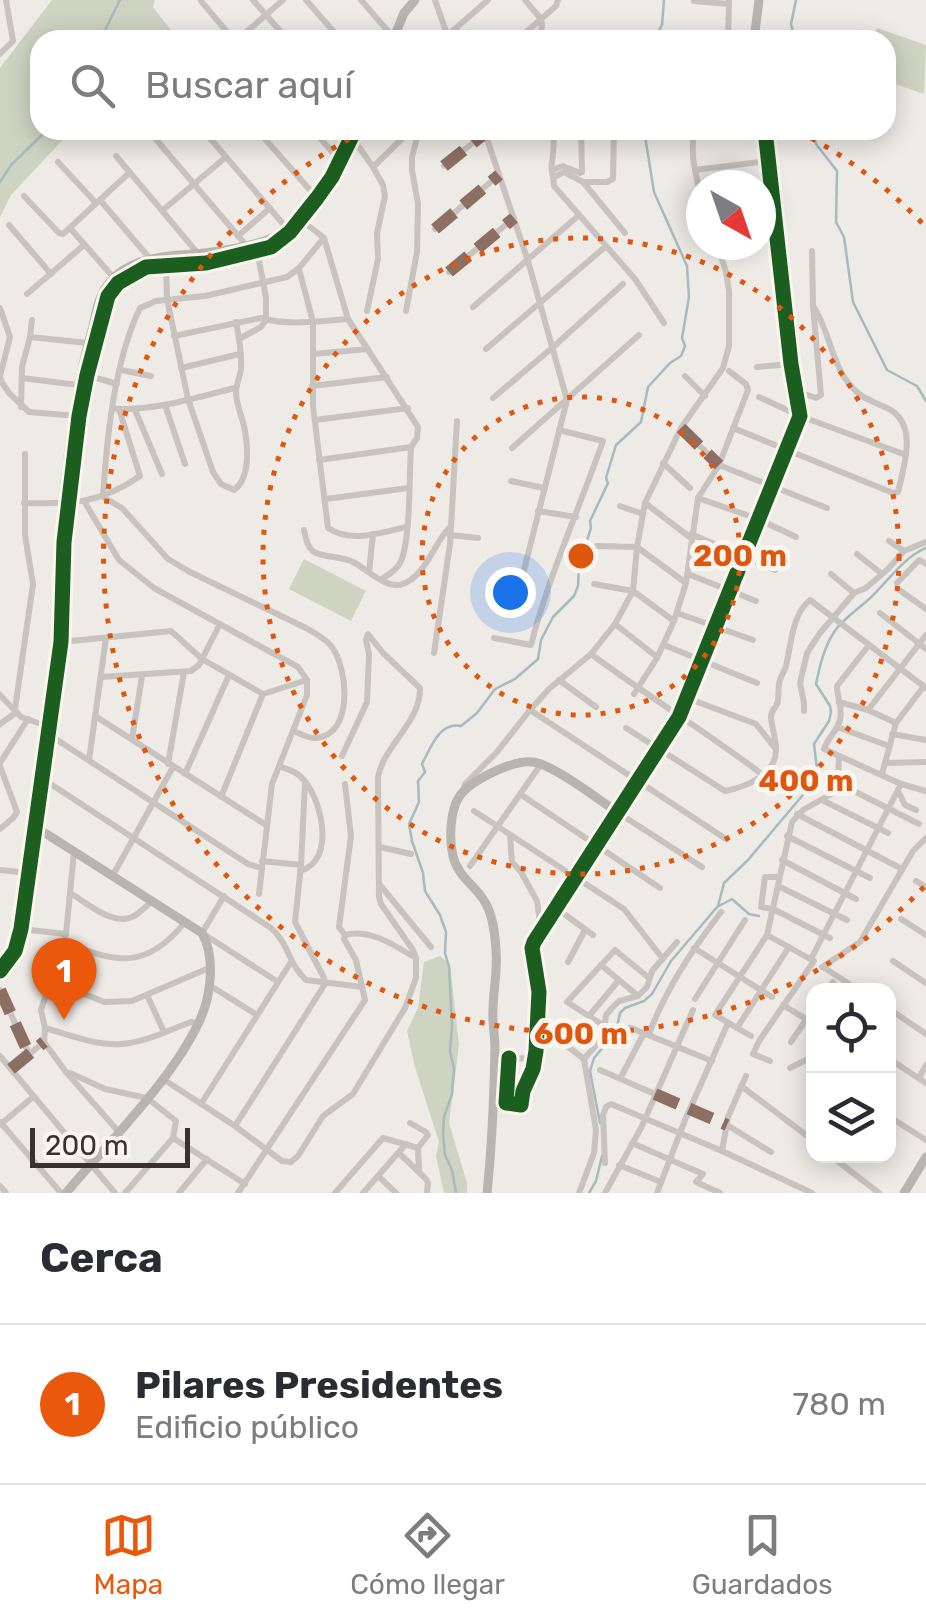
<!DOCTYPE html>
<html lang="es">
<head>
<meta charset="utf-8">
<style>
  body { margin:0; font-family:Rubik,sans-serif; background:#f7f7f7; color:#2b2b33 }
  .controls { position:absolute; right:30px; bottom:30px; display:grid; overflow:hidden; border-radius:20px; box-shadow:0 5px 25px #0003 }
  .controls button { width:90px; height:90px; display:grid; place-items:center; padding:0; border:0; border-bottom:2px solid #e1e1e2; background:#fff; color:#2b2b33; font:50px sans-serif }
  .compass { position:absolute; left:686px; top:170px; width:90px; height:90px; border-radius:50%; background:#fff; box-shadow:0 5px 25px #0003; rotate:140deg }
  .scale { position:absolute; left:30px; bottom:25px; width:160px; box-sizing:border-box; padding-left:10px; border:5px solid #39312c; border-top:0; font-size:28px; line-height:35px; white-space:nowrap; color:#39312c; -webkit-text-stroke:8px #faf5ef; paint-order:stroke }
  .you { position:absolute; left:510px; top:592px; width:35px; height:35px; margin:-25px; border:8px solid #fff; border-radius:50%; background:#1a73e8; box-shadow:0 0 0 15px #1a73e833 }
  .badge { display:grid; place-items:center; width:65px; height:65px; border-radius:50%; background:#ea580c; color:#fff; font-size:32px; font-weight:700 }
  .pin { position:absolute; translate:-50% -82px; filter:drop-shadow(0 2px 5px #0008) }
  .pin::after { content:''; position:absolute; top:52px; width:35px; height:30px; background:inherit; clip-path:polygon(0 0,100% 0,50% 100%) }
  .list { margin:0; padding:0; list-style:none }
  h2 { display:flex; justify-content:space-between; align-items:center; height:130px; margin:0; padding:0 40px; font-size:42px }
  h2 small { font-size:32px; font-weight:400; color:#7c7c81 }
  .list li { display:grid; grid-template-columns:65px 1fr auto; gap:30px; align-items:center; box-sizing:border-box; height:160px; padding:0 40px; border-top:2px solid #e1e1e2 }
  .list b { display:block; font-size:38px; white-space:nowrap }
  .list p { margin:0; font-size:32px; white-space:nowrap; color:#7c7c81 }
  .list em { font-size:32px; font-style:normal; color:#7c7c81 }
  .icon { flex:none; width:55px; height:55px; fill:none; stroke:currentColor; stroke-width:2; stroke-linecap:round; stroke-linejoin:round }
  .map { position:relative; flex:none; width:926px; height:1193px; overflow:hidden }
  .search { position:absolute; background:#fff; box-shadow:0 5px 25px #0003; left:30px; right:30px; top:30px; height:110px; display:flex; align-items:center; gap:25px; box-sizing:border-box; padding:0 35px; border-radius:30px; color:#7c7c81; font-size:38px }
  .sheet { height:290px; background:#fff }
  nav { display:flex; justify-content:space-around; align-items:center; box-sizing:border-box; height:140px; border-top:2px solid #e1e1e2; background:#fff; font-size:28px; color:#7c7c81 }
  nav a { display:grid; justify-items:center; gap:5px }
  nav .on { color:#ea580c }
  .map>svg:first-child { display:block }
</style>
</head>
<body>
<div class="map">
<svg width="926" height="1193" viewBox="0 0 926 1193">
  <rect width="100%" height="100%" fill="#eeeae6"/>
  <g fill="#cfd3c1">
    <path d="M52,0H155L153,7L176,37L173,40H40V130H72L11,195L0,217V68Z"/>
    <path d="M877,28L926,45L924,94L886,81V40H873Z"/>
    <path d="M304,559L366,591L351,621L289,589Z"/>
    <path d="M440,956L450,964L459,1045L449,1123L467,1183V1193H444L436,1156L439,1142L415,1067L407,1031L418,1008L424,962Z"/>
  </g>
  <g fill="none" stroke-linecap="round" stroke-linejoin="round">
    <g stroke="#a4bcbe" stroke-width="2.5">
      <path d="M100,40L120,0"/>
      <path d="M654,40L662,25L664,0"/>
      <path d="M795,40L791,24L796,0"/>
      <path d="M813,130L816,144L837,171L836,222L844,237L853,302L887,370L917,386L926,401"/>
      <path d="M0,182L11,165L47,130"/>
      <path d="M719,906L732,899L749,914L759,916"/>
      <path d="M600,1123L590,1071L594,1058L616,1032L620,1013L625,1008L644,1001L652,994L671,961L718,906L724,883L748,860L818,777L814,744L829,721L831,712L830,706L816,684C820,665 824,648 834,632C843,619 857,610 868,600C888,582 901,559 926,548"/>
      <path d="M456,1193L452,1170L445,1155L443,1134L444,1117L452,1094L454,1069L450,1051L452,1026L449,967L445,953L446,932L440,915L425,891L423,873L412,841L409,824L419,802L418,781L425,772L422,764C431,747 439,722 461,726L477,713L495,689L515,679L538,659L541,640L553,617L574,596L578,586L579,565L591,528L590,521L608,483L606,478L616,445L641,422L648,387L670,363L681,356L685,346L682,338L689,297L687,266L654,192L644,130"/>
      <path d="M589,1193L596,1181L602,1156"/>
    </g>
    <g stroke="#c8c3bf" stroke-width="6">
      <path d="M253,0L288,40"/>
      <path d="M306,0L341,40"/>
      <path d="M361,0L394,38"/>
      <path d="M435,0L449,40"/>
      <path d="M525,0L541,19"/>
      <path d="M201,1L234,40"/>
      <path d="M694,1L729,4"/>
      <path d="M448,35L488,0"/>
      <path d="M237,40L283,0"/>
      <path d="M517,40L556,6L558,0"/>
      <path d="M540,40L542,25L541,19"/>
      <path d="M728,40L729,0"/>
      <path d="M0,54L13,41L6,0"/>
      <path d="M148,130L245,244L258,255L266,298V320L261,327L239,339"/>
      <path d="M203,130L290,232"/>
      <path d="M257,130L317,198"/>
      <path d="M313,130L340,161"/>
      <path d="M484,130L528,261L567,400L520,586"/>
      <path d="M554,130C554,142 554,150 552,162C550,170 554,178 554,186L635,279L664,323"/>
      <path d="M695,130C689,153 696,174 701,197"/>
      <path d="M352,137L373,167L383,185L385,196L377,233L378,259L367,311"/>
      <path d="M116,156L206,263"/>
      <path d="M58,162L96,203"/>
      <path d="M444,166L489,130"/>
      <path d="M373,167L411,130"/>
      <path d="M552,170L563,166L580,173L582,172L581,130"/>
      <path d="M695,170L768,161"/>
      <path d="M554,177L564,172L583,182L625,233"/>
      <path d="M585,182H607L613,179L614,130"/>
      <path d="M24,196L59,233L63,234L130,172"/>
      <path d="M100,200L152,261"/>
      <path d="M761,201L773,199"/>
      <path d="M163,210L226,157"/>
      <path d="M300,219L324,238L348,319L418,427L417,438L411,447C409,475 411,542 400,563C396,571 389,574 382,579"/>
      <path d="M9,225L51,274"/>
      <path d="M70,228L114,278"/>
      <path d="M435,229L499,175"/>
      <path d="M238,236L270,208"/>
      <path d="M166,266L167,299L188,399L213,472L221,484L234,490C250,479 248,449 245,431C243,418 236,405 236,392C236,384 240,377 241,369C242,354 239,337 236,322"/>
      <path d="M299,269L313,322V406L328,528C352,544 381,532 407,527"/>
      <path d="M449,272L514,218"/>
      <path d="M27,294L84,245"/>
      <path d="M473,307L578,216"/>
      <path d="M0,308L10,337L0,376L1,381L9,393L29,412L78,416"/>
      <path d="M406,311L417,252L418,204L412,170V157L419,130"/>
      <path d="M174,336L261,318C288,326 320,321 348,319"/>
      <path d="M30,337L88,343"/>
      <path d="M486,349L605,247"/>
      <path d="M313,354L368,349"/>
      <path d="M757,367L791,364"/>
      <path d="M181,368L240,354"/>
      <path d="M121,370L151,376"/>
      <path d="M86,375L117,384"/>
      <path d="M685,376L705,396"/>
      <path d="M22,378L78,385"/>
      <path d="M312,386L387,377"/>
      <path d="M796,391L816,398L821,395L813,306L812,251"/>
      <path d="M759,397L800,416L906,455"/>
      <path d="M493,398L552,348L623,284"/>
      <path d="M165,405L185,464"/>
      <path d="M21,407L22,367L30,337L32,320"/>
      <path d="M119,409C158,410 197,397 235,388"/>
      <path d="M135,410L162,474"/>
      <path d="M315,420L408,408"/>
      <path d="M682,428L719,465L827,508"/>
      <path d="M733,428L893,493L898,492C904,466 919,423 887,408C865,398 859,398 844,377C830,355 828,327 813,306"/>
      <path d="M512,448L639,335"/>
      <path d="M319,460L411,447"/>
      <path d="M663,463L690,488"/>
      <path d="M511,481L544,488"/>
      <path d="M103,496C107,437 114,362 140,308L156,301L205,296L287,277L299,268L323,239"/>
      <path d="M103,497L122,508L168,559L190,572L306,628C315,633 325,638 332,647C348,669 354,735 316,738C309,739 300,733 293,731"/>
      <path d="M698,498L758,519L796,537"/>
      <path d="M326,499L408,488"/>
      <path d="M84,501L119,560L154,588L298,667L307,680V695L272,784L259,894"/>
      <path d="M24,503C71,504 100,504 140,476L119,409L112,408"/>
      <path d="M645,503L691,538"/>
      <path d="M620,506L643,514"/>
      <path d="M538,511L576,517"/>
      <path d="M304,530C306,538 307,547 314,552C325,558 341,556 353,562C367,569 386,590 403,584C426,575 433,545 449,528"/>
      <path d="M691,534L775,570"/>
      <path d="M450,535L478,538"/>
      <path d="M889,541L904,551"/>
      <path d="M597,546L637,547L686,583"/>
      <path d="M857,554L882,574"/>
      <path d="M369,572L373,534"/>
      <path d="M688,574L756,601"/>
      <path d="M831,574L854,593"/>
      <path d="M897,583L919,560L926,564"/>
      <path d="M594,584L633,591L674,621"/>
      <path d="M898,589L926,609"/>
      <path d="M677,613L753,640"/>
      <path d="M880,613L926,649"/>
      <path d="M615,624L657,657"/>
      <path d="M494,638L531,645C549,575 579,509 603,441L559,430"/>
      <path d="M61,642L171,631L202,659L263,694"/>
      <path d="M664,645L757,683"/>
      <path d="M869,645L837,686C837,698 843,708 840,720C837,731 827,739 824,749L901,784L926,791"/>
      <path d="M434,653L450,544L457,421"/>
      <path d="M591,654C647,696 707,732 763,775"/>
      <path d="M101,677L191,671L199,665L220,624"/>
      <path d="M559,680L596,707"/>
      <path d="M263,694L307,680"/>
      <path d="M634,694L657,658L674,621L686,583L698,498L719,465L748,390L746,384L729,371"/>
      <path d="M0,695L21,717L49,727"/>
      <path d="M687,698L756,724L775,748"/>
      <path d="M839,702L868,710L896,723"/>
      <path d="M15,709L33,584L25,535V454"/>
      <path d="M530,710L726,839"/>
      <path d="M868,710L926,635"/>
      <path d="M804,711V703L800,683L807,653L820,633L854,593L866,588L888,569L904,551L926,542"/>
      <path d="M95,716L266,825"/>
      <path d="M0,724L17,712"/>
      <path d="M837,727L889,746"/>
      <path d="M626,728L725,791C746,787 777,774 776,749C776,739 772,728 771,718C771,709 774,711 777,704C780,696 777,687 780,680C781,675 785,671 786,666C791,645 792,614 810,600L926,688"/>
      <path d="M48,734L248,864L261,868"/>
      <path d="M892,734L926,740"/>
      <path d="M132,739L142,676"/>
      <path d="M89,760L106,638"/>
      <path d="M0,763L28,719"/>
      <path d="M886,763L926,762"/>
      <path d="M168,764L184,672"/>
      <path d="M0,766L17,812L13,818L0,829"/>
      <path d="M279,766C286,769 295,771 300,776C322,796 337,861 300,871"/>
      <path d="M185,774L229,675"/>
      <path d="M882,774L896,723L924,686"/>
      <path d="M43,779L271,928C288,942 289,965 306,980L362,987"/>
      <path d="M838,783L919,824"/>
      <path d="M345,784L351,836L339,927L345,935"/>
      <path d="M898,791L905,805L916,810"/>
      <path d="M463,792L465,784L497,752L530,710L549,689L591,654L615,624L633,591L637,547L645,503L681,428L723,368L729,346V291L726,272L717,245"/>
      <path d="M520,794L660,888"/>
      <path d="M221,797L263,694"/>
      <path d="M824,801L888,833"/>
      <path d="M474,811L624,909L663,959"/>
      <path d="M797,814L902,869"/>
      <path d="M510,835L512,862L521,872L537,901L541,930"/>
      <path d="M787,836L870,878"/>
      <path d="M380,847L411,854"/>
      <path d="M74,852L66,934L41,1010L45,1028L44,1042L66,1072L118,1131"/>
      <path d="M782,860L856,899"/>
      <path d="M262,861L301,865"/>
      <path d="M470,866L541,764"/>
      <path d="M0,870L28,873"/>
      <path d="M113,875L173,767"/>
      <path d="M779,877H765L761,907L773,909L830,938"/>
      <path d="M916,881L926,887"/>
      <path d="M380,885L431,947"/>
      <path d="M778,886L847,920"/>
      <path d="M70,893C86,902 112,926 132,917C139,914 146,906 152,901"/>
      <path d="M224,896L202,933L278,982"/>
      <path d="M556,908L593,935"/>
      <path d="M901,919L926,935"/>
      <path d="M21,929L66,934"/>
      <path d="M767,935L812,960"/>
      <path d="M64,941C115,964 147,970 185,922"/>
      <path d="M694,948L772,997"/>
      <path d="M811,959L901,784"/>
      <path d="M893,961L926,983"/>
      <path d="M568,962L585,930"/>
      <path d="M601,965L637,995"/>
      <path d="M822,967L860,942L913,851L926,838"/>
      <path d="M823,967L860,991"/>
      <path d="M649,978L615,950L567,1002L606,1027L631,1028L712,1061"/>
      <path d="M50,980L104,1002L132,1001L209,968"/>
      <path d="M209,985L257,1015"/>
      <path d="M0,990L29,1054"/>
      <path d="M827,991L833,982"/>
      <path d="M147,995L164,1032"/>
      <path d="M695,999L745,920"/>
      <path d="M783,1005L814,1024"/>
      <path d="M888,1008L926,1034"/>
      <path d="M589,1016L619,980"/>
      <path d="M45,1028C69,1035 97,1046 122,1044C146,1042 169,1030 191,1022L198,1023"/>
      <path d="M737,1028L789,947"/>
      <path d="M649,1034C666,989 692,950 721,912"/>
      <path d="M751,1036L715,1015L767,935L792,822L803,810L835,792L838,783L839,757"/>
      <path d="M791,1042L814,1008"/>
      <path d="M567,1046L584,1059"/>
      <path d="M0,1056L115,1193"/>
      <path d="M509,1058L506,1103L521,1105L523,1091L533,1069L536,1051L539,992L532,948L534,942L617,812L702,867"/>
      <path d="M888,1058L926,1083"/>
      <path d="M494,1059L535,1058"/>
      <path d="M770,1061L753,1054L759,1041L814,961"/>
      <path d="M790,1068L806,1060L814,1065"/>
      <path d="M11,1069L44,1042"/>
      <path d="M600,1070L655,1094"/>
      <path d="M70,1073L105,1089L147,1098L176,1121L173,1138L125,1193"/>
      <path d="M621,1077L644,1033"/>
      <path d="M919,1078L926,1065"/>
      <path d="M163,1079L235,1126L282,1161L291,1162L298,1156L323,1116L353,1094L405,1008L416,978V958L413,950L381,904L379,897L378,777C384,745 421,722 420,688L383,653L368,634L366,640L369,654L367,702L342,756"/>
      <path d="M741,1086L814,1141"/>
      <path d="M201,1104L291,962"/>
      <path d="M888,1116L926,1140"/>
      <path d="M0,1122L61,1193"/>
      <path d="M410,1123L426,1132L428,1135L418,1148"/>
      <path d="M1,1124L33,1097"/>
      <path d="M727,1125L771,1152"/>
      <path d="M235,1126L325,984L324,978L295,922L301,865L305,782"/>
      <path d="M173,1138L245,1184"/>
      <path d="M632,1143L703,1174L696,1182L720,1193"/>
      <path d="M418,1148L419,1171"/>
      <path d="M722,1151L728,1117L746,1076"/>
      <path d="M399,1153L426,1179L428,1183L427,1193"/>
      <path d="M831,1156L879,1193"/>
      <path d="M605,1163L603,1115L606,1107L611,1104L722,1151L812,1193"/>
      <path d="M619,1165L661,1182"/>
      <path d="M378,1176L396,1193"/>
      <path d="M0,1186L6,1193"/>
      <path d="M179,1193L207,1159"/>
      <path d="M238,1193L365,1000L356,960L344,939L345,935C370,928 395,946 416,958"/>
      <path d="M335,1193L383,1138L418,1148"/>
      <path d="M363,1193L406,1144"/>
      <path d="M579,1193L594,1153L596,1130L584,1059L603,1037L606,1015L611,1009L619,1001L638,996L647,987L652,971L677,942"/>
      <path d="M605,1193L641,1128L693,1010"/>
      <path d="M657,1193L685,1120L728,1023"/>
    </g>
    <g stroke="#b8b4af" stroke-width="9">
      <path d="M393,40L404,13L415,0"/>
      <path d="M754,40L759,0"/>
      <path d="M65,506L64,492C70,436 77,381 93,326C96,312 99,294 109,283C127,261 152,258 178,255C204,254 263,247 282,232"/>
      <path d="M34,826L202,933C216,958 211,997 199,1022C172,1080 108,1143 66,1193"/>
      <path d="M0,971L15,951L21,929L61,642L64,542L79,416L87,375L108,296L118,283L146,267L206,263L271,247L290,232L317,198L332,177L355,130"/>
      <path d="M487,1193C492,1145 494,1097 495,1049C495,1036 492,1023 493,1011C493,990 498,971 496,950C495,934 493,913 483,899C473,884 457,875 453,856C449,840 450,811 459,797C469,781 514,759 533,762C554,765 598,799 617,812L679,717L800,416L791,364L765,130"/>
      <path d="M904,1193L926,1157"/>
    </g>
    <g stroke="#8d6e63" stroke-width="12" stroke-dasharray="25 12" stroke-linecap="butt">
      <path d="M444,166L489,130"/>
      <path d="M435,229L499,175"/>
      <path d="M449,272L514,218"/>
      <path d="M681,428L719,465"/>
      <path d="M0,990L29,1054"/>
      <path d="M11,1069L44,1042"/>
      <path d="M655,1094L727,1125"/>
    </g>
    <g stroke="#faf5ef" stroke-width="21">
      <g id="cycleway">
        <path d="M0,971L15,951L21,929L61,642L64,542L79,416L87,375L108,296L118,283L146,267L206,263L271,247L290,232L317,198L332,177L355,130"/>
        <path d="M509,1058L506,1103L521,1105L523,1091L533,1069L536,1051L539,992L532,948L534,942L679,717L800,416L791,364L765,130"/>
      </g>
    </g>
    <use href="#cycleway" stroke="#1b5e20" stroke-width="15"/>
  </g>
  <g fill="none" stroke="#df570e" stroke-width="5" stroke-dasharray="5 10">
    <circle cx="581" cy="556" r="159"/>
    <circle cx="581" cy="556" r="318"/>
    <path d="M924 887A477 477 0 1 1 364 131M798 131A477 477 0 0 1 924 225"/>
  </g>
  <circle cx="581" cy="556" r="15" fill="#df570e" stroke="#faf5ef" stroke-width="5"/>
  <g font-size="30" text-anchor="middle" font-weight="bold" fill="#df570e" stroke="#faf5ef" stroke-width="10" stroke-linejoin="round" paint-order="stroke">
    <text x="740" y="566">200 m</text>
    <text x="806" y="791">400 m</text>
    <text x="581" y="1044">600 m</text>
  </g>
</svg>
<div class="controls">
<button><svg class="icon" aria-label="locate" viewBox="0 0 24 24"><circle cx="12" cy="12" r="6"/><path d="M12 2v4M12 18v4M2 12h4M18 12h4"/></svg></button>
<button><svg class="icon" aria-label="layers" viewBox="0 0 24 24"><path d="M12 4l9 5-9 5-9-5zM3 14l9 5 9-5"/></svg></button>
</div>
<svg class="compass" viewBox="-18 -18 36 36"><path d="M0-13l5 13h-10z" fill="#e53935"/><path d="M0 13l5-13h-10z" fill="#7c7c81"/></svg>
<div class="scale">200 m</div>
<div class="you"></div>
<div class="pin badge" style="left:64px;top:1020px">1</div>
<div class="search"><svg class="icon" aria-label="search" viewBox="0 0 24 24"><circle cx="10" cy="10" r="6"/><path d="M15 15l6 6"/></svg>Buscar aquí</div>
</div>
<section class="sheet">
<h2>Cerca<small></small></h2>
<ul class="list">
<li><span class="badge">1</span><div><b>Pilares Presidentes</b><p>Edificio público</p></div><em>780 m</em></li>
</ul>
</section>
<nav>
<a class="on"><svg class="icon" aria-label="map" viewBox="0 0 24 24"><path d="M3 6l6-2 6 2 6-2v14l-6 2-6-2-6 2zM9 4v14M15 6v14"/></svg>Mapa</a>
<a><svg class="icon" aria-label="directions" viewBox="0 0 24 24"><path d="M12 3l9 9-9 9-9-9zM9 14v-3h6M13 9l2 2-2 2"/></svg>Cómo llegar</a>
<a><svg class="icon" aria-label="saved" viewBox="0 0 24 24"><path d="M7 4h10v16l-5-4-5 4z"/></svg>Guardados</a>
</nav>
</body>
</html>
